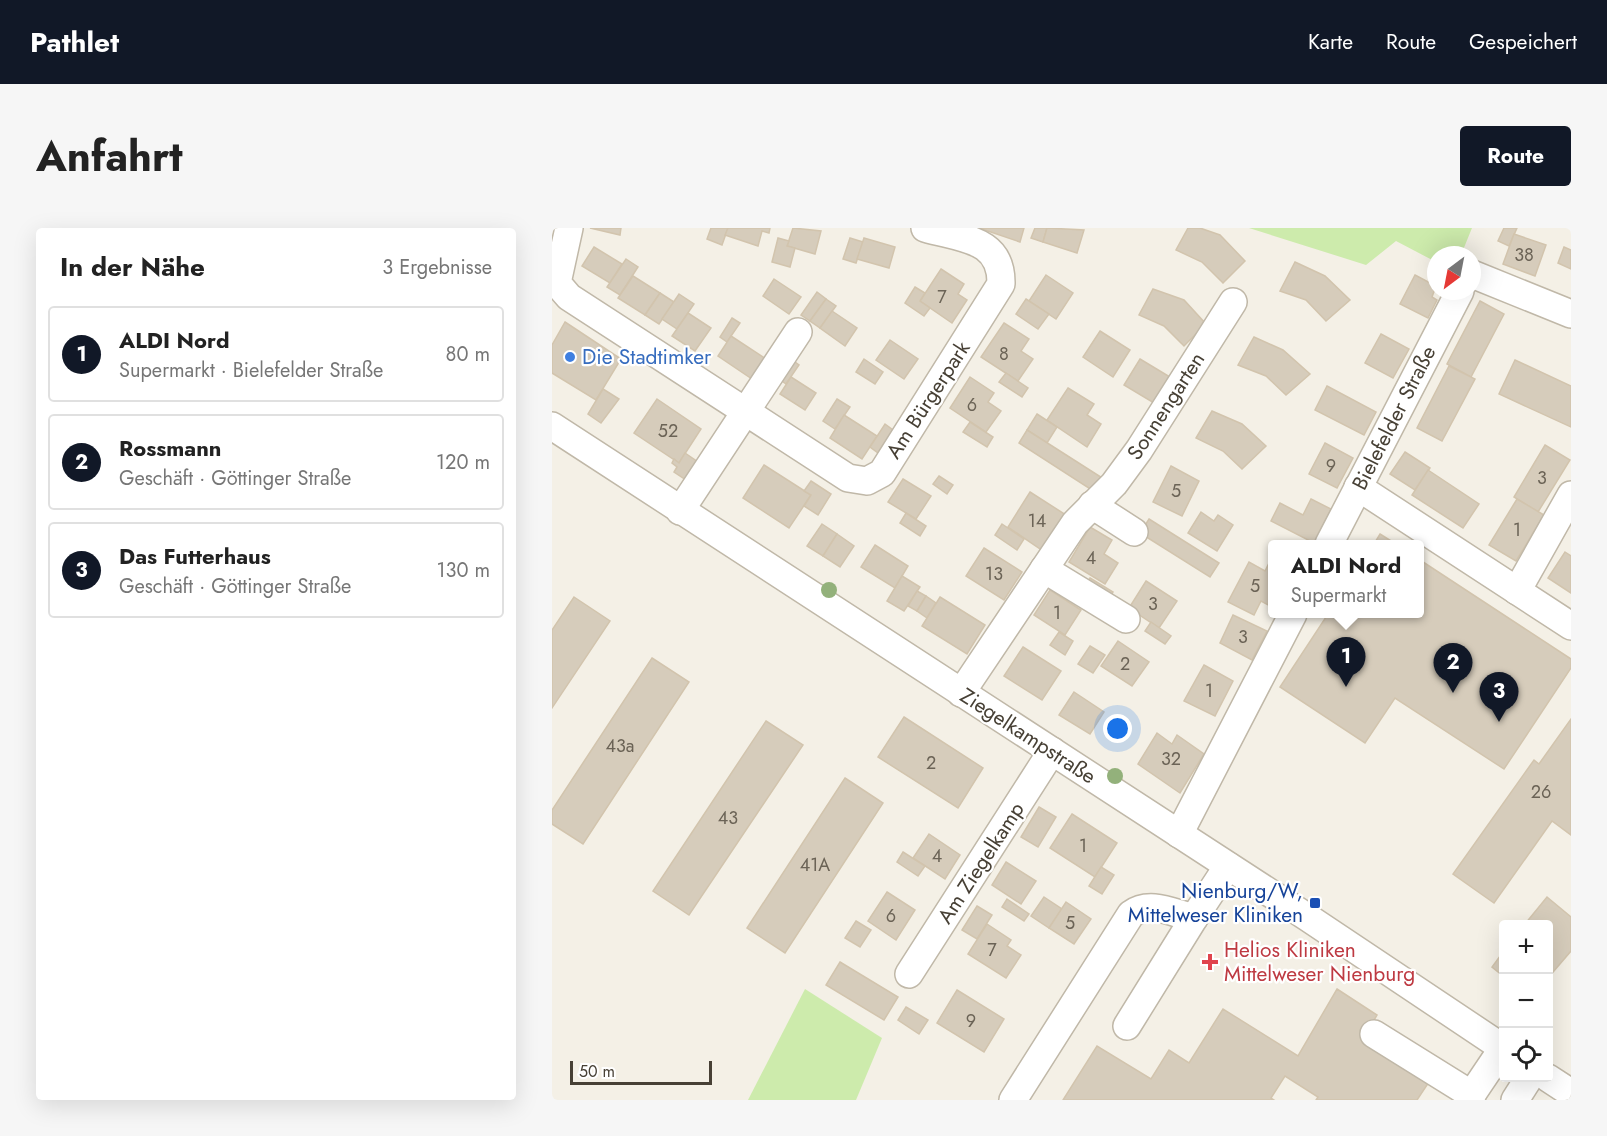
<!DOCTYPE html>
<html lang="de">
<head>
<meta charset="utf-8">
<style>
  body { margin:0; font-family:Jost,sans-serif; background:#f6f6f6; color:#222 }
  .controls { position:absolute; right:18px; bottom:18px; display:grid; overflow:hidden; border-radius:6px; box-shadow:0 6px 24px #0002 }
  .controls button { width:54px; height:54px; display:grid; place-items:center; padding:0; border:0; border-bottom:2px solid #e0e0e0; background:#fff; color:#222; font:30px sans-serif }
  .compass { position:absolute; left:875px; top:18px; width:54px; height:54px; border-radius:50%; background:#fff; box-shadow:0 6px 24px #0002; rotate:212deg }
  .scale { position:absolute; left:18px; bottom:15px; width:142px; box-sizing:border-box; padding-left:6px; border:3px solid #474035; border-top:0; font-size:16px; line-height:21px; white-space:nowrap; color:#474035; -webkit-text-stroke:4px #fff; paint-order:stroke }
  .you { position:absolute; left:566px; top:501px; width:21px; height:21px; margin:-15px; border:4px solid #fff; border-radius:50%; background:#1a73e8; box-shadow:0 0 0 9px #1a73e833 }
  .badge { display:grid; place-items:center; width:39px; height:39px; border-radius:50%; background:#111827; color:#fff; font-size:20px; font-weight:700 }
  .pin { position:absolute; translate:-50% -50px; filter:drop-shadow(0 2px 3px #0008) }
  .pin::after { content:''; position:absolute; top:32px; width:21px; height:18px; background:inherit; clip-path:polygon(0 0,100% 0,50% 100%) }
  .popup { position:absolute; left:716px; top:312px; width:156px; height:78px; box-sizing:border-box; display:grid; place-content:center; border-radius:6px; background:#fff; filter:drop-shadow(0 2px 4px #0005); font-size:20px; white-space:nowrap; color:#767676 }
  .popup b { font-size:22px; color:#222 }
  .popup::after { content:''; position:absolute; left:50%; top:100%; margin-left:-12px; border:12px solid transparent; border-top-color:#fff }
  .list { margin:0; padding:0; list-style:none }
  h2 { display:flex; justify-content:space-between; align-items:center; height:78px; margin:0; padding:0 24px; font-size:26px }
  h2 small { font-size:20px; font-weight:400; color:#767676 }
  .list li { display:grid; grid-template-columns:39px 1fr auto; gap:18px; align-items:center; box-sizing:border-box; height:96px; margin:0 12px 12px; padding:0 12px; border:2px solid #e0e0e0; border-radius:6px }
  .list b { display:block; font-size:22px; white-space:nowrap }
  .list p { margin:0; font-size:20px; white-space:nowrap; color:#767676 }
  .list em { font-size:20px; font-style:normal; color:#767676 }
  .icon { flex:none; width:33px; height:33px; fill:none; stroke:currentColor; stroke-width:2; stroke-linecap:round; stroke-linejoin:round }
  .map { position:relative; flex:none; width:1019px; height:872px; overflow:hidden; border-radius:6px }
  header { display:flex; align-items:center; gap:36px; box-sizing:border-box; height:84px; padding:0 30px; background:#111827; color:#fff }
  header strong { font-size:28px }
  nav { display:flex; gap:33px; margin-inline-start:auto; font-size:21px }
  .intro { display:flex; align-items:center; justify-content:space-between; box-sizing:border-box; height:144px; padding:0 36px }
  h1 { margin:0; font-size:42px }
  .button { padding:15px 27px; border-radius:6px; background:#111827; color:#fff; font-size:21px; font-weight:700 }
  main { display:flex; gap:36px; padding:0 36px }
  aside { flex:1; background:#fff; border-radius:6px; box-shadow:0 6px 24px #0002 }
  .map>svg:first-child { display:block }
</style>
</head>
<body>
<header>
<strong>Pathlet</strong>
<nav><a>Karte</a><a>Route</a><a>Gespeichert</a></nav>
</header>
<div class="intro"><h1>Anfahrt</h1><a class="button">Route</a></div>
<main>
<aside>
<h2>In der Nähe<small>3 Ergebnisse</small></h2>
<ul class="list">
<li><span class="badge">1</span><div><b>ALDI Nord</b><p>Supermarkt · Bielefelder Straße</p></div><em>80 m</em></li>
<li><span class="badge">2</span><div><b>Rossmann</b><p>Geschäft · Göttinger Straße</p></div><em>120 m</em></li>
<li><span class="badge">3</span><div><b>Das Futterhaus</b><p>Geschäft · Göttinger Straße</p></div><em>130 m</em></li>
</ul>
</aside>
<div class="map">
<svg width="1019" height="872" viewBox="0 0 1019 872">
  <rect width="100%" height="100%" fill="#f4f0e6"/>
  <g fill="#cdebac">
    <path d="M697,0H920L909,27H884V34L844,13L814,37Z"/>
    <path d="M253,761L330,810L304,872H196Z"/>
  </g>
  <g fill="#d6ccbb" stroke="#d2c4ad" stroke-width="1.5">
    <path d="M38,0H69L68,7Z"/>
    <path d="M159,0H176L170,17L155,11Z"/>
    <path d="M176,0H218L217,5L210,3L206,18L173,7Z"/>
    <path d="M241,0L269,3L263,26L235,18Z"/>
    <path d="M427,0H472L468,14Z"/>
    <path d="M483,0H495L491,14L479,10Z"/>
    <path d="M495,0L532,2L525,25L491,14Z"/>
    <path d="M636,0H648L668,7L693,33L671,55L650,34L624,22Z"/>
    <path d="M952,0H965L957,18L946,13Z"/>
    <path d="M962,6L994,17L983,48L951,36Z"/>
    <path d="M226,10L237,13L235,18L243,20L238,39L220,34Z"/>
    <path d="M298,10L311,14L304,35L291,31Z"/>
    <path d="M312,10L343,19L337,40L305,31Z"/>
    <path d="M42,19L70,36L58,55L30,38Z"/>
    <path d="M1012,19L1019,22V41L1006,35Z"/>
    <path d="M74,31L86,39L68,67L55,59Z"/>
    <path d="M743,34L773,48L798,72L774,93L754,72L728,63Z"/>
    <path d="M389,41L412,56L406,66L415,72L400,95L368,73Z"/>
    <path d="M494,47L521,65L504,91L477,73Z"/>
    <path d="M863,47L884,58L880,69L885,72L876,90L848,76Z"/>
    <path d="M81,48L108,65L93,87L66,70Z"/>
    <path d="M222,51L249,69L237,86L211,68Z"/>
    <path d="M363,59L373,65L368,73L378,80L372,88L353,75Z"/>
    <path d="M601,61L632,72L654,96L632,118L612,98L587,87Z"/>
    <path d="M265,64L274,71L258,93L249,87Z"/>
    <path d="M108,65L122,74L107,96L93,87Z"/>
    <path d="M127,66L142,76L125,101L110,91Z"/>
    <path d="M274,71L284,78L268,100L258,93Z"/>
    <path d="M474,71L497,86L486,101L464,86Z"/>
    <path d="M928,73L952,86L919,149L895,136Z"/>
    <path d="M280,83L305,100L293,118L268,100Z"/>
    <path d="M136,85L159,100L143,123L120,108Z"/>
    <path d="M180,90L188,95L175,114L168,109Z"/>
    <path d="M13,94L69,131L44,172L0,145V117Z"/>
    <path d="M452,95L477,111L469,123L481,131L466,153L429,129Z"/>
    <path d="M548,103L578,122L561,149L531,129Z"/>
    <path d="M829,106L857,121L841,150L813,135Z"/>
    <path d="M179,108L214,131L200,151L166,128Z"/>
    <path d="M702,109L731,122L758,146L734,167L714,148L686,137Z"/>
    <path d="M338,112L366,131L352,151L324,132Z"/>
    <path d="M239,131L247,137L234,156L226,150Z"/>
    <path d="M312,131L331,144L323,156L304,144Z"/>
    <path d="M588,131L618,149L602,175L572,157Z"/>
    <path d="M963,132L1019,158V199L947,166Z"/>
    <path d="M897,138L923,151L890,213L865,200Z"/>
    <path d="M454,145L476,160L470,169L447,154Z"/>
    <path d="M239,149L264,165L253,182L228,166Z"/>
    <path d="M418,149L442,165L436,174L449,183L434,204L398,180Z"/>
    <path d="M775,158L824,184L812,207L763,182Z"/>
    <path d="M516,160L542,176L535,187L549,196L535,219L495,192Z"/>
    <path d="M51,161L67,171L49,195L36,186Z"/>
    <path d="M105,171L149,201L127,235L82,205Z"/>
    <path d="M285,171L298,179L283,201L271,193Z"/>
    <path d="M660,183L690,196L714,218L690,241L671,223L644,210Z"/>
    <path d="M485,186L505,199L495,215L475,202Z"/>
    <path d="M292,187L325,208L310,231L278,210Z"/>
    <path d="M418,194L441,209L435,219L411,204Z"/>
    <path d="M333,196L341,202L326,225L318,219Z"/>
    <path d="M475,202L555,253L546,266L467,215Z"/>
    <path d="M773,215L801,230L785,260L757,246Z"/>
    <path d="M993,217L1018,232L986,284L962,269Z"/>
    <path d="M853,224L878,240L863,262L838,246Z"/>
    <path d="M133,225L149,236L137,254L122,244L125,239L120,235L122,231L127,235Z"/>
    <path d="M212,237L259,267L237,300L191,270Z"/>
    <path d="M619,238L647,253L630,288L601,274Z"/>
    <path d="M876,242L927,276L911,300L860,267Z"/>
    <path d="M387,248L401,257L395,266L381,256Z"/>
    <path d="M351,251L379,268L364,291L336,274Z"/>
    <path d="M259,253L279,266L266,287L252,278L259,267L252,263Z"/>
    <path d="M478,264L514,287L491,323L456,299Z"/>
    <path d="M759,271L779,281L762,315L719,293L728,275L751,287Z"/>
    <path d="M965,271L992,287L964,333L937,317Z"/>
    <path d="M649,284L662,293L666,287L681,297L665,323L636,305Z"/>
    <path d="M354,285L374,298L368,308L348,295Z"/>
    <path d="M597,291L667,335L658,349L588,305Z"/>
    <path d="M270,296L285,306L271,328L255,318Z"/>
    <path d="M450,296L472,311L465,322L443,307Z"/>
    <path d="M538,299L560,312L552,326L566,335L553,356L517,334Z"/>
    <path d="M285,306L302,318L288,339L271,328Z"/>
    <path d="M828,306L844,316H822Z"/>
    <path d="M323,317L356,338L343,360L309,339Z"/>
    <path d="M432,320L470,344L452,372L414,348Z"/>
    <path d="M1013,324L1019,328V365L996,350Z"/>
    <path d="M720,329V379L709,373L702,387L676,374L697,334L713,343Z"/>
    <path d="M868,332L1019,431V440L952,541L843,470L813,515L728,459L776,386H868Z"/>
    <path d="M350,348L368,359L352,383L335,373Z"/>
    <path d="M538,350L561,364L556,373L533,358Z"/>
    <path d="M594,353L625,373L607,400L577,380Z"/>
    <path d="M498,362L529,382L513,407L482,387Z"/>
    <path d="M365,363L374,368L365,383L356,378Z"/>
    <path d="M374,368L384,375L375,390L365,383Z"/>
    <path d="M22,369L58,393L0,480V402Z"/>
    <path d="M388,369L433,397L415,426L370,398Z"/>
    <path d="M681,387L715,403L700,432L668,415Z"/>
    <path d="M599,394L619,408L613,416L593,403Z"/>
    <path d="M507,404L521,413L513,427L498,417Z"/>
    <path d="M566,413L597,434L580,458L549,438Z"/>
    <path d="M538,418L553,427L541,445L526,436Z"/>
    <path d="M471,419L509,443L490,472L452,448Z"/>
    <path d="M100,430L137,454L31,616L0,596V582Z"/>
    <path d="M652,437L681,453L663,488L632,473Z"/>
    <path d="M522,464L552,484L538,506L507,487Z"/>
    <path d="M352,489L431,540L406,580L326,529Z"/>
    <path d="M1019,491V607L1000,593L942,675L901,646L982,532L987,536Z"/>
    <path d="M214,493L251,517L137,687L101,663Z"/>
    <path d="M605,505L620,516L625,507L652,526L628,565L586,536Z"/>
    <path d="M293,550L331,575L233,725L195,700Z"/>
    <path d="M487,579L504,589L486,619L469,609Z"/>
    <path d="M520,586L565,615L543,649L498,620Z"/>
    <path d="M377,606L408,627L393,651L361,630Z"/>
    <path d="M351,624L373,638L366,648L345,634Z"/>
    <path d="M454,634L484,653L469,676L440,657Z"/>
    <path d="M549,639L562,647L550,666L537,658Z"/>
    <path d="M335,664L363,682L344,712L316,693Z"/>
    <path d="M492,669L510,681L497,700L479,688Z"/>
    <path d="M995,669L1019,689V723L996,750V696H973Z"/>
    <path d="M455,671L477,686L472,693L450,679Z"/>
    <path d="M514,674L539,691L522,716L497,700Z"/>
    <path d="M425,678L440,687L425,711L410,702Z"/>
    <path d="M304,693L319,702L308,719L293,710Z"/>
    <path d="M435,696L459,712L455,718L469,727L454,750L416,726Z"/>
    <path d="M951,724V748L940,739Z"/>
    <path d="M288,734L346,769L332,792L274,757Z"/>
    <path d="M785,761L825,787L810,813L877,854L865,872H764L766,869L733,848L719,870L722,872H511L545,818L599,851L617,822L637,835L671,781L746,828Z"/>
    <path d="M405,762L452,791L432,824L385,795Z"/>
    <path d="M354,779L376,792L367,806L346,792Z"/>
  </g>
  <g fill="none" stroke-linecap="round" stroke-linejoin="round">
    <g stroke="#c0b8a8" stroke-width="30">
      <g id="minor">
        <path d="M17,0L5,55L17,69L296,250L315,253L330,245L449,56C450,10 410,11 373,0"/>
        <path d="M920,46L1019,86"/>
        <path d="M0,198L755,689L951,820"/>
        <path d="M806,259L1019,398"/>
        <path d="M540,277L582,304"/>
        <path d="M128,283L246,104"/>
        <path d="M777,316L908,63"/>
        <path d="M492,341L574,391"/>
        <path d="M965,363L1019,267"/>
        <path d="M409,465L523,295L562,256L587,222L681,74"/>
        <path d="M627,606L741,386"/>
        <path d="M357,746L500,523"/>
        <path d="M575,798L642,690"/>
        <path d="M822,806L920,867"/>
        <path d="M996,850L1019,865"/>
        <path d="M461,872L579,686C598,672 621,685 642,690L676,638"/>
        <path d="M916,872L951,820"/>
        <path d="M963,872L977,850"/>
      </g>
    </g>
    <use href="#minor" stroke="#fff" stroke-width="27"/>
  </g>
  <g fill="#93b17b">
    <circle cx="277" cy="362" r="8"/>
    <circle cx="563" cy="548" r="8"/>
  </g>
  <circle fill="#3f7fe0" stroke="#fff" stroke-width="2" cx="18" cy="129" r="6"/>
  <rect fill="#1a4fb4" stroke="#fff" stroke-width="2" x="757" y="669" width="12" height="12" rx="3"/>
  <path fill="#e0444e" stroke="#fff" stroke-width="2" d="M655 725h6v6h6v6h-6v6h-6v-6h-6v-6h6z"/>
  <g text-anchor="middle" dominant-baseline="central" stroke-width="4.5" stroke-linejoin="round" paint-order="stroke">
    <g font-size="18" fill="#6b6356">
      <text x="972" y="27">38</text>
      <text x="390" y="69">7</text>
      <text x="452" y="126">8</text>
      <text x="420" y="177">6</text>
      <text x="116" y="203">52</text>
      <text x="779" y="238">9</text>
      <text x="990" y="250">3</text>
      <text x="624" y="263">5</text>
      <text x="485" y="293">14</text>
      <text x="965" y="302">1</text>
      <text x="539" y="330">4</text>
      <text x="442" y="346">13</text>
      <text x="703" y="358">5</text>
      <text x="601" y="376">3</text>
      <text x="505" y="385">1</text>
      <text x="691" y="409">3</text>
      <text x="573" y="436">2</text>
      <text x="657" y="463">1</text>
      <text x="68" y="518">43a</text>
      <text x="619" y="531">32</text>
      <text x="379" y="535">2</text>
      <text x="989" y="564">26</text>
      <text x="176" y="590">43</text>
      <text x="531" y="618">1</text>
      <text x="385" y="628">4</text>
      <text x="263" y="637">41A</text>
      <text x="339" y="688">6</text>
      <text x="518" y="695">5</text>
      <text x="440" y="722">7</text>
      <text x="419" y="793">9</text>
    </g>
    <g font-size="21" fill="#366cbe" stroke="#fff" text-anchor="start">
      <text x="30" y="129">Die Stadtimker</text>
    </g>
    <g font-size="21" fill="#474035" stroke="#fff">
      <text transform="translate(376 172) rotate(-57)">Am Bürgerpark</text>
      <text transform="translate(614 178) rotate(-57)">Sonnengarten</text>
      <text transform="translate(842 190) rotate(-63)">Bielefelder Straße</text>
      <text transform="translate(476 508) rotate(33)">Ziegelkampstraße</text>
      <text transform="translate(429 635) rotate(-57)">Am Ziegelkamp</text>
    </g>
    <g font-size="21" fill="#164399" stroke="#fff" text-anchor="end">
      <text x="751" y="663">Nienburg/W,<tspan x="751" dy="24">Mittelweser Kliniken</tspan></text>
    </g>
    <g font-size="21" fill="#be3a42" stroke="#fff" text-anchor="start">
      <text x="672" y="722">Helios Kliniken<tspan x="672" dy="24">Mittelweser Nienburg</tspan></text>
    </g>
  </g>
</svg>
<div class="controls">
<button>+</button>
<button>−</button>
<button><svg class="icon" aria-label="locate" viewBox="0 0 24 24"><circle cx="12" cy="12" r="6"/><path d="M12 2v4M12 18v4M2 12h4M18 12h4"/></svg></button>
</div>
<svg class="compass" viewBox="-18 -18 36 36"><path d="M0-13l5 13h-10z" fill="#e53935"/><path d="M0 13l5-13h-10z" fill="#767676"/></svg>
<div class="scale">50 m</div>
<div class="you"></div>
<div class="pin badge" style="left:794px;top:459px">1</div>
<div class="popup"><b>ALDI Nord</b>Supermarkt</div>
<div class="pin badge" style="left:901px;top:465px">2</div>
<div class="pin badge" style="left:947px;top:494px">3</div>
</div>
</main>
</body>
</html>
